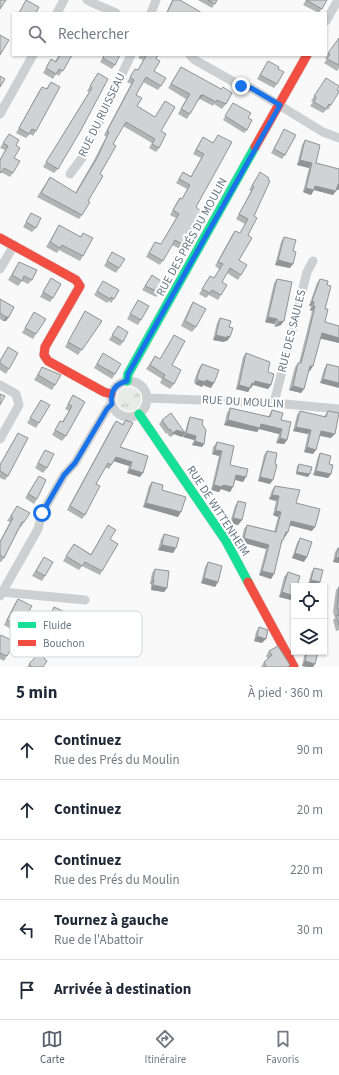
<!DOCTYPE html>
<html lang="fr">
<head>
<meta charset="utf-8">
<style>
  body { margin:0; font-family:"Source Sans 3",sans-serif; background:#f2f2f3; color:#1f2937 }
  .controls { position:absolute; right:12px; bottom:12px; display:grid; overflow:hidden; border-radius:0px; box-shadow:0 1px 3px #0004 }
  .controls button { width:36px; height:36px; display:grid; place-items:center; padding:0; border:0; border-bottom:1px solid #e0e1e3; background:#fff; color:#1f2937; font:20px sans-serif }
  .stop { position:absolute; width:12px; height:12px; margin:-9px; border:3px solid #1a73e8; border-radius:50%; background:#fff }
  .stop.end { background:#1a73e8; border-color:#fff; box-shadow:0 1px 4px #0008 }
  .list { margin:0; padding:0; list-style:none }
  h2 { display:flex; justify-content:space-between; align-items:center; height:52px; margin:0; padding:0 16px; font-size:17px }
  h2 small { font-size:13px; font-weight:400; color:#747a83 }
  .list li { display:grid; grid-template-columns:26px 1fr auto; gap:12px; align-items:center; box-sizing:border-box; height:60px; padding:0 16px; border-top:1px solid #e0e1e3 }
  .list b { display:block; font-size:15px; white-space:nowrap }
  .list p { margin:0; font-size:13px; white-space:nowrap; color:#747a83 }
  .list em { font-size:13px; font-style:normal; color:#747a83 }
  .icon { flex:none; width:22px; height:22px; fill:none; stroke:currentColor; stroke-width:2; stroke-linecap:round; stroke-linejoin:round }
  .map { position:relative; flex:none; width:339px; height:667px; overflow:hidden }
  .search { position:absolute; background:#fff; box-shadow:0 1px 3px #0004; left:12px; right:12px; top:12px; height:44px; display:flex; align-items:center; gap:10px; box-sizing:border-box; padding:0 14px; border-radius:0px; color:#747a83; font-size:15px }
  .sheet { height:352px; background:#fff }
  nav { display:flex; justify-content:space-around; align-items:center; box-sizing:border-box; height:56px; border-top:1px solid #e0e1e3; background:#fff; font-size:11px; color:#747a83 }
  nav a { display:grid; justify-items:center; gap:2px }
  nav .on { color:#56606c }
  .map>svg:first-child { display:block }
</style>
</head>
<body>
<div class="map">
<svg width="339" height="667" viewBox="0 0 339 667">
  <defs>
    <pattern id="grass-tufts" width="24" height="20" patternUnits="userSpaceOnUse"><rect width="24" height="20" fill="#e8ebe6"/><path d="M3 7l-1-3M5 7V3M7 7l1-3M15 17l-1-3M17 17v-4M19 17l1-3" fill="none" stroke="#c0c3c0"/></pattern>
  </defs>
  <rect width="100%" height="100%" fill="#f9f9f9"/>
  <circle fill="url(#grass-tufts)" cx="129" cy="399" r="12"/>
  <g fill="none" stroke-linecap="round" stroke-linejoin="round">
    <g stroke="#d5d6d7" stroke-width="10">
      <g id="fast">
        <path d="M127,381L128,374L255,147"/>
        <path d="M139,414L226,541L248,582"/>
      </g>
    </g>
    <g stroke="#d5d6d7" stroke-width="10">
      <g id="jam">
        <path d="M255,147L307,55"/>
        <path d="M0,238L76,280L80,286L45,347L44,355L48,361L104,392L111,394"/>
        <path d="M248,582L294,667"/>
      </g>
    </g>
    <g stroke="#cecfd0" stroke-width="9">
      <path d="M87,0C97,6 107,8 116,13"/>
      <path d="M57,13L64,0"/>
      <path d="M151,13L156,0"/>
      <path d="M326,21L338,0"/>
      <path d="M190,55L195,60L241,86L251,88L323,132L339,138"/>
      <path d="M0,114L33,55"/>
      <path d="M70,174L82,158L131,55"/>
      <path d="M0,269L14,245"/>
      <circle cx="129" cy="399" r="18"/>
      <path d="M0,385L16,394L19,405L0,439"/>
      <path d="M147,398L274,403L339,409"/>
      <path d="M274,403L307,272L313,261"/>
      <path d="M2,592L85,600"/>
      <path d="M0,596L38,529L42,513L64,475L75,463L107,409L111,404"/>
    </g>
    <use href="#fast" stroke="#16e098" stroke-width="9"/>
    <use href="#jam" stroke="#f24e42" stroke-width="9"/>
  </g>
  <g fill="#b3b5b5">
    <path d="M172,0H180L202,13H166Z"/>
    <path d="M198,0H217L212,8Z"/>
    <path d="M306,0H327L319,13L303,5Z"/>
    <path d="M339,38V68L337,71L324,63L327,59L325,58Z"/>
    <path d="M59,55H72L59,76L56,74L53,79L43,73L51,59L55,61Z"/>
    <path d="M104,55H120L115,65L112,69L100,62Z"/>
    <path d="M140,55H158L156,59L154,71L161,86L158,90L143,82L136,95L137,106L155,117L165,101L159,148L156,152L149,148L152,143L123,126L113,144L100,174L88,201L82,215L79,219L37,197L50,177L75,193L93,162L106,137L104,135L131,84L127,82L135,69L138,70L143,60L138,58Z"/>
    <path d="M268,61L278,69L277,84L274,88L257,79Z"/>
    <path d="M181,67L226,104L222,109L214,104L213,106L200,99L198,100L187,119L178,114L186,99L168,88Z"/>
    <path d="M98,73L58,169L54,173L43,167L89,92L87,91Z"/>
    <path d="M326,78L337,90L331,105L328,110L327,109L323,113L310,106L313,102L311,101Z"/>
    <path d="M51,82L36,131L33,136L30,134L26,138L16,133L39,91L42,87L46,89Z"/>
    <path d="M233,103L248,118L247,130L244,133L223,120Z"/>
    <path d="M284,129L285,155L282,159L271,153L282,133Z"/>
    <path d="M9,134L16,145L14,158L13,173L10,177L1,172L0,174V159L5,150L0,148Z"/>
    <path d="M218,135L196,207L187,247L184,251L172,245L160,265L146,257L155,242L161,244L176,218L170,215L177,202L180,198L182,199L187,189L176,183L183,172L191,176L201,158L193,154L203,137L213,143Z"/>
    <path d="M305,140L316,163L339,169V190L336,189L333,195L314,190L311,195L303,192L309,168L297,165L302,145Z"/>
    <path d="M260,172L268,180L254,216L239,260L241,275L238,280L227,273L222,282L221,295L218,300L209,295L206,298L199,294L210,276L214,278L219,269L215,266L232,235L235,231L240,233L245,224L236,219L251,191L249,190Z"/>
    <path d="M31,213L36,228L32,232L23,227Z"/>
    <path d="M59,225L80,237L83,233V256L80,261L59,250L57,253L46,247Z"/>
    <path d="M284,237L290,268L275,265L281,242Z"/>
    <path d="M112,252L119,268L116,273L104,266Z"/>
    <path d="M19,262L32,280L28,284L22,281L18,286L8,280Z"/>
    <path d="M152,275L159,292L156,297L142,290Z"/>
    <path d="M51,278L53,298L50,302L40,297Z"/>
    <path d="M277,279L281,325L275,327L274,324L265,322L274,283Z"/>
    <path d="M320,279L327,285L325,322L339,326V343L320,338L310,371H309L304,389L301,393L289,390L295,367L298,363H299L312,311L310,310L311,306H309L317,283Z"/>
    <path d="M103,281L114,299L111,303L109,301L107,303L94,295Z"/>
    <path d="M0,299L14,307L6,321H3L0,319Z"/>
    <path d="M138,300L141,320L138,325L127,319Z"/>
    <path d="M193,302L196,327L192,332L181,326L190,307Z"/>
    <path d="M85,311L102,321L78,355L65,347L82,316Z"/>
    <path d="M34,312L36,334L33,339L22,333Z"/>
    <path d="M220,318L229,327L227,341H225L224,342L213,340L217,323Z"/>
    <path d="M118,326L123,342L120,346L109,340Z"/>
    <path d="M174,335L172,365L174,384L170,389L160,383L162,379L146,369L155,356L160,359Z"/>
    <path d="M8,347L9,369L6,374L0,370V360Z"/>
    <path d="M103,353L115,374L112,379L94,368Z"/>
    <path d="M246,353L268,372L271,385L268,389L253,385L248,392L236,389L243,357Z"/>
    <path d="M202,364L211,388L203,385L202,387L195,384L194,381L199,368Z"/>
    <path d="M327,364L339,367L320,383L324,369Z"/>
    <path d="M42,367L55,385L52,390L34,380Z"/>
    <path d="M73,395L85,402L66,436L62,441L52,435L60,421L62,422L69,411L65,409Z"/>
    <path d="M41,400L39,423L36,428L27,423Z"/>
    <path d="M230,408L268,417L269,415L272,410L281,420L287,440L284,444L276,443L279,434L259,429L257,432L224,425L227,413Z"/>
    <path d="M300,411L324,417L325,415L328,411L331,438L320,436L313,454L304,452L308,434L293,431L297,415Z"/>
    <path d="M190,417L202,424L204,444L202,447L192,445L194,440L183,437L184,435L182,437L174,434L170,437L167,433L166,434L159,424L162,420L185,432L188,421Z"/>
    <path d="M126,420L120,447L148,456L140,477L127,473L129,466L114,461L109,469L105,467L96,484L85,515L82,519L67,510L113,425L116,421L122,424Z"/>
    <path d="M18,433L8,476L5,480L0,478V464Z"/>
    <path d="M217,442L230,465L246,477L243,482L235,480L230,492L221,489L219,492L211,490L219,456L212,454L213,447Z"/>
    <path d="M45,450L47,468L43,473L35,468Z"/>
    <path d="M267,451L275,464L270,484L258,481L264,455Z"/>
    <path d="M320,453L329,464L331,474L328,478L313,475L318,457Z"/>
    <path d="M299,464L308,477L296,474L297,466Z"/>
    <path d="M39,476L37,499L34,504L25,498Z"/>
    <path d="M152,482L162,490L178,517L143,507L149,486Z"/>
    <path d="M275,486L296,503L312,531L290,525L285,537L284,536L283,540L280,544L274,574L271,579L259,575L266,549L241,542L244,529L247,525L274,532L278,517L273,515L276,501L269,499L272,490Z"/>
    <path d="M238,501L242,520L238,525L230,523L235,506Z"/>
    <path d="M17,506L24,522L21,527H20L4,558L1,562H0V541L10,522L7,521Z"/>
    <path d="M108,525L110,539L102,571L100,575L82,566L79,570L63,561L74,544L91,554Z"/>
    <path d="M164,534L176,548L173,553L158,550L161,539Z"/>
    <path d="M300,538L304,562L292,558L297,543Z"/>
    <path d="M338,548L339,563L333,562L335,552Z"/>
    <path d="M44,557L45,576L42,581L32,576Z"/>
    <path d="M208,562L218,582L215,587L201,583L205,567Z"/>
    <path d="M314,568L323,570L308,585L311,573Z"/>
    <path d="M155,569L167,588L164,592L151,590V584H150L152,573Z"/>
    <path d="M288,572L291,600L279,597L284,577Z"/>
    <path d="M339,586V630L336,631L333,620L335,618L333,612L336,590Z"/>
    <path d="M18,599L19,627L16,632L4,625L15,603Z"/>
    <path d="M54,607L69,626L66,631L57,627L54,630L44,626L51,612Z"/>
    <path d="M110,612L116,642L105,638L109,627L104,625L107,617Z"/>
    <path d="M259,627L262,643L254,641L256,632Z"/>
    <path d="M0,637L7,656L4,661L0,659Z"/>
    <path d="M269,651L290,665L289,667H261L264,662L268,659L266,656Z"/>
    <path d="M305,652H318L315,664L313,667H307L302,666Z"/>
    <path d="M29,664L43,667H27Z"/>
  </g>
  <g fill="#929394">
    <path d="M201,95H203L200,99L198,100Z"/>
    <path d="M300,160L312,163L309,168L297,165Z"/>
    <path d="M338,184L339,185V190L335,189Z"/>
    <path d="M315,186L336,191L333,195L314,190L311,195L303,192L306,188Z"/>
    <path d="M278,260L293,264L290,268L275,265Z"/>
    <path d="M312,301L314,302L311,306H309Z"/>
    <path d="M313,306H315L312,311L310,310Z"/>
    <path d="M6,317H9L6,321H3Z"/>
    <path d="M268,317L277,319L274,324L265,322Z"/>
    <path d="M284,321L281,325L275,327L279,322Z"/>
    <path d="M322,333L339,338V343L318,338Z"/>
    <path d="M216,335L227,336L230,337L227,341H225L224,342L213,340Z"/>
    <path d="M310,366H313L310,371L307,370Z"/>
    <path d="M323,379L339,383V388L320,383Z"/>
    <path d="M198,380H206L214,383L211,388L203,385L202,387L195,384Z"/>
    <path d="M255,381L271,385L268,389L253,385L251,388L249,387L252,383Z"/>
    <path d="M239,385L250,388L248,392L236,389Z"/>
    <path d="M293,386L304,389L301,393L289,390Z"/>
    <path d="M228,420L261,424L282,429L279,434L259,429L257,432L224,425Z"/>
    <path d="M296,427L311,430L308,434L293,431Z"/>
    <path d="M177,430L185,433L182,437L174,434L170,437L173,433Z"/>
    <path d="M321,431L335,434L331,438L318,435Z"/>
    <path d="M186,433L196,436L194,440L183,437Z"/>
    <path d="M280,438L287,440L284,444L276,443Z"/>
    <path d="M195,441L204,444L202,447L192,445Z"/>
    <path d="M307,447L316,450L313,454L304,452Z"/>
    <path d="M215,450L222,451L219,456L212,454Z"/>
    <path d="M116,457L132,462L129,466L113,461Z"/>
    <path d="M130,469L143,473L140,477L127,473Z"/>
    <path d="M316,471L331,474L328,478L313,475Z"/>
    <path d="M297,472L310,474L308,477L296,474Z"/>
    <path d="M236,475L246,477L243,482L233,479Z"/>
    <path d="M260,477L273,480L270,484L258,481Z"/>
    <path d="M214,485H223L233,487L230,492L221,489L219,492L211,490Z"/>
    <path d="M272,495L279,496L276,501L269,499Z"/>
    <path d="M146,503L181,512L178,517L143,507Z"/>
    <path d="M276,511L281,512L278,517L273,515Z"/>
    <path d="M233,518L242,520L238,525L230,523Z"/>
    <path d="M291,521L315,527L312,531L288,525Z"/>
    <path d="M286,532H288L285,537L283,536Z"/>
    <path d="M244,538L269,545L266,549L241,542Z"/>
    <path d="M162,545L176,548L173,553L158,550Z"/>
    <path d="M295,553L307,557L304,562L292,558Z"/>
    <path d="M336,557L339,558V563L333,562Z"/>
    <path d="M262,571L274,574L271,579L259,575Z"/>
    <path d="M204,578L218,582L215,587L201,583Z"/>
    <path d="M153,580H154L151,584H150Z"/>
    <path d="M311,580L320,582L317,586L308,585Z"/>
    <path d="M153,585L167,588L164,592L151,590Z"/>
    <path d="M282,592L294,596V597L291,600L279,597Z"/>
    <path d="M108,621L112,622L109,627L104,625Z"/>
    <path d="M108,634L120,637L116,642L105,638Z"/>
    <path d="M257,636L266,639L262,643L254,641Z"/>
    <path d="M305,661L315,664L313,667H307L302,666Z"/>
  </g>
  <g fill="#d0d2d3" stroke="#929394">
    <path d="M0,0H6L0,9Z"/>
    <path d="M26,0L39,7L36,13H19Z"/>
    <path d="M173,0H180L202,13H167Z"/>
    <path d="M208,0H217L215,4Z"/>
    <path d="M306,0H327L322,9Z"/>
    <path d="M0,35L9,40L0,55Z"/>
    <path d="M339,38V65L327,59L330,54L328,53Z"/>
    <path d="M60,55H72L63,71L59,69L56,74L46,68L51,59L56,62Z"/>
    <path d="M104,55H120L115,65L103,58Z"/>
    <path d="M145,55H158L156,59L160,61L154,71L166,78L161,86L146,77L136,95L142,98L137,106L155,117L165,101L175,107L161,131L166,134L159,148L152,144L155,139L126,122L113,144L116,146L100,174L103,176L88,201L90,202L82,215L41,193L50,177L76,193L97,158L109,132L107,131L134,80L130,77L135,69L138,70L146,56Z"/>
    <path d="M268,61L279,67L278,69L284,72L277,84L260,75Z"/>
    <path d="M181,67L221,89L223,87L232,93L226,104L217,100L216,102L203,95H201L190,114L181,109L190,94L171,84Z"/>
    <path d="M98,73L108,79L81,130L58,169L46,162L92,88L90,86Z"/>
    <path d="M0,76L5,79L0,87Z"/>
    <path d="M326,78L339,86V87L337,90L339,91V92L331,105L329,104L326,109L314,102L316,97L314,96Z"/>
    <path d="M51,82L60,87L36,131L32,129L29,134L19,128L42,87L47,89Z"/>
    <path d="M233,103L251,113L248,118L252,120L247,130L225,116Z"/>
    <path d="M284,129L296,135L285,155L274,149Z"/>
    <path d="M9,134L19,140L16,145L20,148L14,158L20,161L13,173L4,168L1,173L0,172V160L8,146L3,143Z"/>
    <path d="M218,135L232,142L196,207L202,212L190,232L192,233L190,237L192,238L187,247L175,240L163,261L149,253L155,242L161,244L179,214L173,210L180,198L182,199L190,185L179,179L183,172L191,177L204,154L196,150L203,137L213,143Z"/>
    <path d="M305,140L320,145L316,163L339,169V185L338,184L336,191L315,186L314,190L306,188L312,163L300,160Z"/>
    <path d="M260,172L269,178L268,180L270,181L254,216L257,218L248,235L252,238L239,260L247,265L241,275L230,268L222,282L227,285L221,295L212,290L210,293L202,289L210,276L214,278L223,264L218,262L235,231L240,233L248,219L239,214L254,187L252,186Z"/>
    <path d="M31,213L41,218L36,228L26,222Z"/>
    <path d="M59,225L81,237L83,233L93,238L83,256L62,245L60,248L50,242Z"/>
    <path d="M284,237L296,240L293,251L296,252L293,264L278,260Z"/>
    <path d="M112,252L125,259L119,268L107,261Z"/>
    <path d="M19,262L37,270L32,280L24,276L22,281L12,275Z"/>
    <path d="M152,275L164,283L159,292L145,286Z"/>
    <path d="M51,278L61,284L53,298L43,292Z"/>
    <path d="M277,279L292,282L284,321L279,322L277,319L268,317Z"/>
    <path d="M320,279L328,281L327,285L331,286L325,309H328L325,322L339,326V338L322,333L313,366H310L304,389L293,386L298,363H301L307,340L315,306H313L314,302L312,301Z"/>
    <path d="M103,281L119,290L114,299L111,297L110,299L97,291Z"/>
    <path d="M0,299L14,307L9,317H6L0,313Z"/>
    <path d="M138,300L149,306L141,320L130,314Z"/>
    <path d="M193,302L206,309L196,327L185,321Z"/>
    <path d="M85,311L102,321L82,350L68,342Z"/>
    <path d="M34,312L46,319L36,334L25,328Z"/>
    <path d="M220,318L231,321L229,327L233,328L230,337L227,336V338L216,335Z"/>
    <path d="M118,326L128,332L123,342L112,335Z"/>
    <path d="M174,335L185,341L172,365L181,370L174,384L163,378L165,375L150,365L155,356L160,359Z"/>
    <path d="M8,347L18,353L9,369L0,363V361Z"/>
    <path d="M103,353L121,364L115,374L97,364Z"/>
    <path d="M246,353L270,362L268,372L274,374L271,385L255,381L254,384L252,383L250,388L239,385Z"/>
    <path d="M202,364L219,370L214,383L206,380L205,382L198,380L197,377Z"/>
    <path d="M327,364L339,367V383L323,379Z"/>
    <path d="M42,367L61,375L55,385L38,375Z"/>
    <path d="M0,394L5,396L0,405Z"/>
    <path d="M73,395L85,402L66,436L55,430L60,421L63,422L72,406L68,404Z"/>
    <path d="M41,400L50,405L39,423L30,418Z"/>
    <path d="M230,408L270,417L272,410L283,413L281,420L291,422L287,440L280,438L282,429L261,424L260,428L228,420Z"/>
    <path d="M300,411L326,417L328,411L339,413L335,434L321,431L316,450L307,447L311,430L296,427Z"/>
    <path d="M171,413L185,433L177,430L173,433L170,429L169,430L162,420Z"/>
    <path d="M190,417L203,420L202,424L206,430L204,444L195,441L196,436L186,433Z"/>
    <path d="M126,420L133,423L120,447L148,456L143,473L130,469L132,462L116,457L111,465L108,463L96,484L100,486L85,515L70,506L116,421L123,425Z"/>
    <path d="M18,433L28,438L8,476L0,471V465Z"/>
    <path d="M217,442L234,446L230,465L248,469L246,477L236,475L233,487L223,485L222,487L214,485L222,451L215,450Z"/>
    <path d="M45,450L54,454L47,468L38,463Z"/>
    <path d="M267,451L277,453L275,464L277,465L273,480L260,477Z"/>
    <path d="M320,453L331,456L329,464L333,465L331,474L316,471Z"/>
    <path d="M299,464L312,467L310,474L297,472Z"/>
    <path d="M39,476L46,480L37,499L28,494Z"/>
    <path d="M152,482L163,485L162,490L186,497L181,512L146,503Z"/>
    <path d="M275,486L300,490L296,503L320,509L315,527L291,521L288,532H286L283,540H282L274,574L262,571L269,545L244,538L247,525L276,532L281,512L276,511L279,496L272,495Z"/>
    <path d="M238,501L246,503L242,520L233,518Z"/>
    <path d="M17,506L30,513L24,522H22L4,558L0,555V542L13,518L11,516Z"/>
    <path d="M108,525L116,530L110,539L118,544L102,571L85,562L82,566L66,556L74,544L91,555Z"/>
    <path d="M164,534L179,538L176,548L162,545Z"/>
    <path d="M300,538L312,542L307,557L295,553Z"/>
    <path d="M338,548H339V558L336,557Z"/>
    <path d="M44,557L53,562L45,576L36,571Z"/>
    <path d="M208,562L222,566L218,582L204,578Z"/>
    <path d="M314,568L323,570L320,582L311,580Z"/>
    <path d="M155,569L169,571L167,588L153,585L154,580H153Z"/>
    <path d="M288,572L300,576L297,586H294V596L282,592Z"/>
    <path d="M339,587V616L337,607Z"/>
    <path d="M18,599L32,606L19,627L7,620Z"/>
    <path d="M54,607L74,616L69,626L59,622L58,626L48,621Z"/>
    <path d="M336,615L339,616V625Z"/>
    <path d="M259,627L268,630L266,639L257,636Z"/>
    <path d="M1,635L15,642L7,656L0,653V637Z"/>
    <path d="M278,646L290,665L287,667H264L266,666L264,662L272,655L269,651Z"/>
    <path d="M307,652H318L315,664L305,661Z"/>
    <path d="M39,653L47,661L43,667H32L29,664Z"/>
  </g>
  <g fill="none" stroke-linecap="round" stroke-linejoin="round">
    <path stroke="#1a73e8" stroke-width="5" d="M42,513L64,475L75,463L107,409L112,404C110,392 115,384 127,381L128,374L280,105L251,88L241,86"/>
  </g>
  <g text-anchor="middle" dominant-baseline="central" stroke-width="4" stroke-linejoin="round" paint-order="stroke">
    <g font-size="12" fill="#657683" stroke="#fff">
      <text transform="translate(102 115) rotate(-64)">RUE DU RUISSEAU</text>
      <text transform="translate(192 237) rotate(-61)">RUE DES PRÉS DU MOULIN</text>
      <text transform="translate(292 331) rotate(-76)">RUE DES SAULES</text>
      <text transform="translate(243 402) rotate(3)">RUE DU MOULIN</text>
      <text transform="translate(218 511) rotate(57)">RUE DE WITTENHEIM</text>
    </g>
  </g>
  <rect x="10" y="611" width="132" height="46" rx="6" fill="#fff" stroke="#d1d6da" stroke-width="1"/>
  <rect x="18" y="622" width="18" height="6" fill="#16e098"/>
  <rect x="18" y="640" width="18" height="6" fill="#f24e42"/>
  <g font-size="11" fill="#657683">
    <text x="43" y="629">Fluide</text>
    <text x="43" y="647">Bouchon</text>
  </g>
</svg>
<div class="controls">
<button><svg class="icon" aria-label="locate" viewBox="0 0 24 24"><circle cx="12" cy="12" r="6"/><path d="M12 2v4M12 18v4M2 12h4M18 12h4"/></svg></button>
<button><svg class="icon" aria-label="layers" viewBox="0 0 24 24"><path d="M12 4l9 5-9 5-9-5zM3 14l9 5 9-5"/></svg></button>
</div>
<div class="stop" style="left:42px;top:513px"></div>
<div class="stop end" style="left:241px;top:86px"></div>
<div class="search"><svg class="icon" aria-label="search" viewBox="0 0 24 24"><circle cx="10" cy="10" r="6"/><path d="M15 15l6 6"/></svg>Rechercher</div>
</div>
<section class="sheet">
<h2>5 min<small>À pied · 360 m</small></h2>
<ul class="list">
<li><svg class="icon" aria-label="ahead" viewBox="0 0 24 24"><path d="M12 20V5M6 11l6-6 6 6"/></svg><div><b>Continuez</b><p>Rue des Prés du Moulin</p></div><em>90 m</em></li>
<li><svg class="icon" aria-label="ahead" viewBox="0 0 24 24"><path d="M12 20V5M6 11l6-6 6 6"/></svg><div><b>Continuez</b></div><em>20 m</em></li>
<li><svg class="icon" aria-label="ahead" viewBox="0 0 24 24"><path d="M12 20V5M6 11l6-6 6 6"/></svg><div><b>Continuez</b><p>Rue des Prés du Moulin</p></div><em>220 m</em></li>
<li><svg class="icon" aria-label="left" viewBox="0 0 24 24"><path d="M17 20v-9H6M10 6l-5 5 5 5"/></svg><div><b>Tournez à gauche</b><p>Rue de l'Abattoir</p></div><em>30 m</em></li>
<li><svg class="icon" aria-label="arrive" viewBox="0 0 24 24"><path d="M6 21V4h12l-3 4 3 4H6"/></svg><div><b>Arrivée à destination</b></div></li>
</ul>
</section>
<nav>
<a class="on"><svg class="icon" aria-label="map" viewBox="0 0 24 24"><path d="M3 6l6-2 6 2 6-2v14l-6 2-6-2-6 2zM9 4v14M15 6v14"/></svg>Carte</a>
<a><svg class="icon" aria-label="directions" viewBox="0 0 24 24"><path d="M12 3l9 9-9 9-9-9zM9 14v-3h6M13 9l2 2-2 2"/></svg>Itinéraire</a>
<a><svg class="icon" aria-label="saved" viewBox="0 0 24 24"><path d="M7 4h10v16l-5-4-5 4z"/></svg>Favoris</a>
</nav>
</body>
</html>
